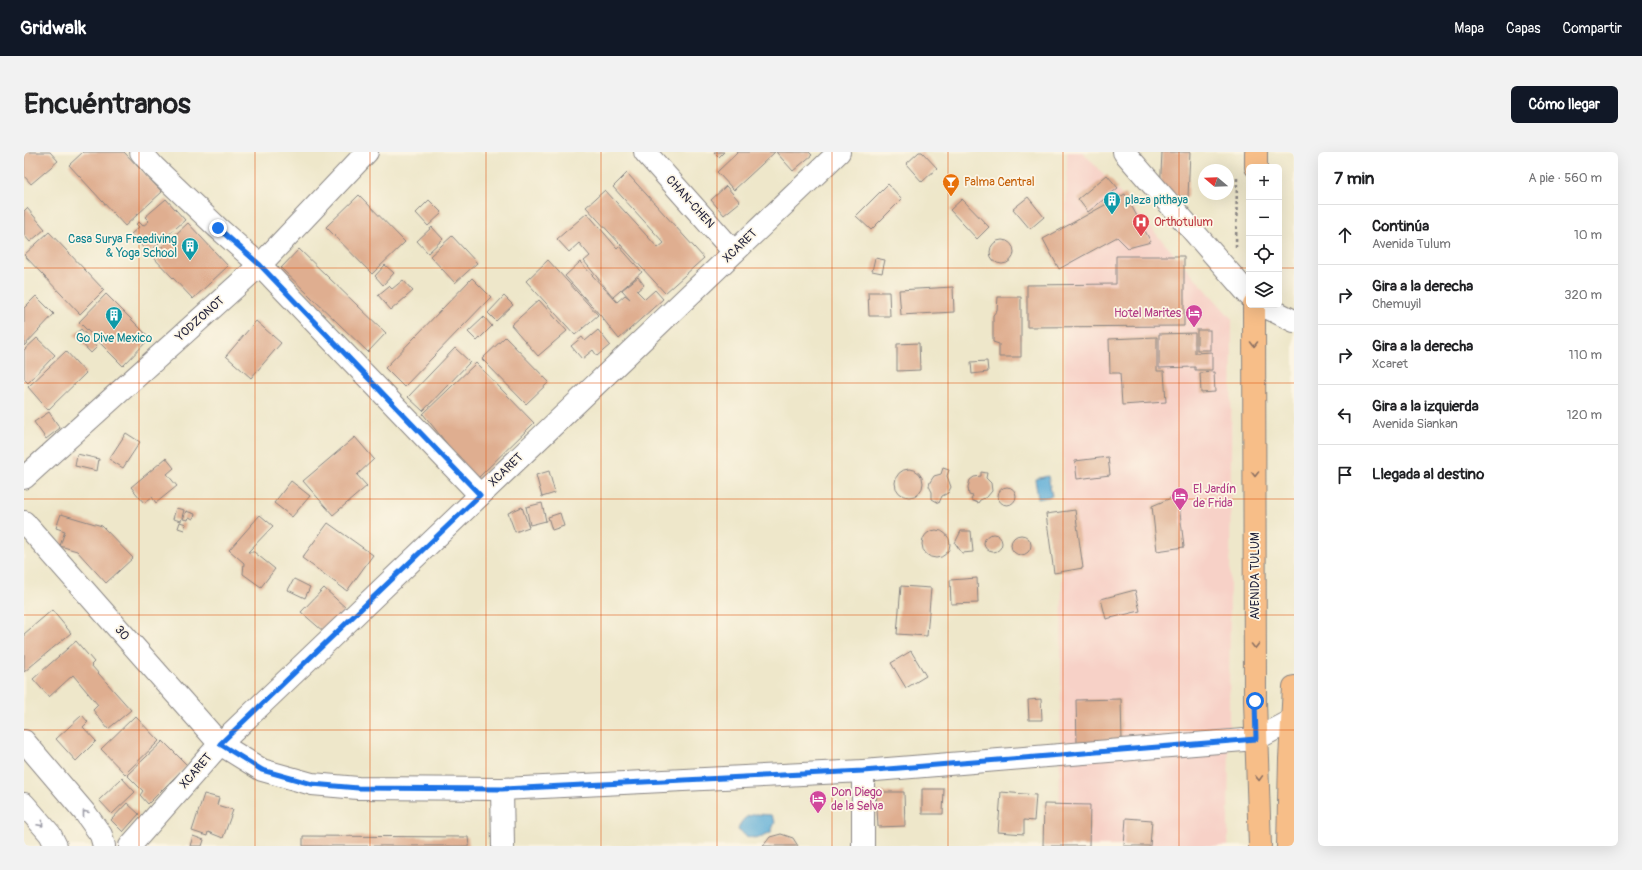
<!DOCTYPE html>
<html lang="es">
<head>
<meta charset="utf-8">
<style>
  body { margin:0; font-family:Pangolin,sans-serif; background:#f2f2f2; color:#202124 }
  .controls { position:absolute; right:12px; top:12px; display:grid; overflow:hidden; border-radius:6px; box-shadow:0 4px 16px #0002 }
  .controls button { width:36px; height:36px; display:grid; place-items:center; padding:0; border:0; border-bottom:1px solid #e0e0e0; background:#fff; color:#202124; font:20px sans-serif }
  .compass { position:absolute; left:1174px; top:12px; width:36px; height:36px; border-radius:50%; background:#fff; box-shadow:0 4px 16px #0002; rotate:289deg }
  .stop { position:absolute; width:12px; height:12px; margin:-9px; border:3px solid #1a73e8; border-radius:50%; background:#fff }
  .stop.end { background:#1a73e8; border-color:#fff; box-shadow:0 1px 4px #0008 }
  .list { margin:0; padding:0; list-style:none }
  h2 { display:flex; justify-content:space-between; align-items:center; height:52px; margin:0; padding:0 16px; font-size:17px }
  h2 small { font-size:13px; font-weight:400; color:#757577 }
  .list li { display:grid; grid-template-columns:26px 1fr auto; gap:12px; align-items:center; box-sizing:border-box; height:60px; padding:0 16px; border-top:1px solid #e0e0e0 }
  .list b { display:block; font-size:15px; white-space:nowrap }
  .list p { margin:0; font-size:13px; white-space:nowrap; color:#757577 }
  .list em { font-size:13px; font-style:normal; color:#757577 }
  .icon { flex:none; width:22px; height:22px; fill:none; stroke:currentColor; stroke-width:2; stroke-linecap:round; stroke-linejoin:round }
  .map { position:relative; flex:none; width:1270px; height:694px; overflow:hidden; border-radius:6px }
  header { display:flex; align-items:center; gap:24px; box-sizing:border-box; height:56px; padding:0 20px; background:#111827; color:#fff }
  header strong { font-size:19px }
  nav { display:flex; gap:22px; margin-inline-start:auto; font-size:14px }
  .intro { display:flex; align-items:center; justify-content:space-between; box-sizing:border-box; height:96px; padding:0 24px }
  h1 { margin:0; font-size:28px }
  .button { padding:10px 18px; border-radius:6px; background:#111827; color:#fff; font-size:14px; font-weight:700 }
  main { display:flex; gap:24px; padding:0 24px }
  aside { flex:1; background:#fff; border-radius:6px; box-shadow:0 4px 16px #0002 }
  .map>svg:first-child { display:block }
</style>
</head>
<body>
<header>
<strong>Gridwalk</strong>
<nav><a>Mapa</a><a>Capas</a><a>Compartir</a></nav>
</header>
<div class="intro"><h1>Encuéntranos</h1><a class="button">Cómo llegar</a></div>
<main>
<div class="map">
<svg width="1270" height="694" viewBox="0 0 1270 694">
  <rect width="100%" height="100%" fill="#fcf5e5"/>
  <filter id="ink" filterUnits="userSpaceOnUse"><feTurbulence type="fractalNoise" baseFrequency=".025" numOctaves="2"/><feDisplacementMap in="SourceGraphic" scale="8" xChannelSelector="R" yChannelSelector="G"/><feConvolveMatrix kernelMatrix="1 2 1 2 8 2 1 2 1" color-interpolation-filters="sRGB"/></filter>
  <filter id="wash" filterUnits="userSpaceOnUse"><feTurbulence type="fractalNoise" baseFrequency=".012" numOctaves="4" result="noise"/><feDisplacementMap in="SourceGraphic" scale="16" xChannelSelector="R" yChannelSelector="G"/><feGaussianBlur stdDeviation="0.9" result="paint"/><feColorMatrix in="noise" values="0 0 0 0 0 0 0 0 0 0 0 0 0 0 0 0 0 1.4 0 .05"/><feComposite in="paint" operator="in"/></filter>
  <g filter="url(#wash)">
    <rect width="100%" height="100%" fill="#eee7ca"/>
    <path fill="#f7d1c7" d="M1043,0H1059L1208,167L1204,694H1035Z"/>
    <g fill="#5dadd7" stroke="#406889">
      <path d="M1024,324L1028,344L1014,347L1011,327Z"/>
      <path d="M732,662L747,663L751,670L747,680C733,687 727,689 714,678C717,668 721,664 732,662Z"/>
    </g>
    <g id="blocks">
      <g fill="#dfae90">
        <path d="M0,0H26L34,9L7,32L0,24Z"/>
        <path d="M59,0H100L138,40L101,74L45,13Z"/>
        <path d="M690,0H700L695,5Z"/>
        <path d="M714,0H751L710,38L693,20Z"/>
        <path d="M752,0H785L788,3L769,19Z"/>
        <path d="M895,0H898L913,16L898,30L882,12Z"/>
        <path d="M1138,0H1166L1164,45L1136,41Z"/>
        <path d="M603,21L680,106L641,141L562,55L581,38L634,96L640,91L589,35Z"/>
        <path d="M1083,23L1094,36L1064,60L1054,47Z"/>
        <path d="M864,32L878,47L847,78L832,64Z"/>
        <path d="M702,34L716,50L700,63L687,48Z"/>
        <path d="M1101,42L1127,90L1104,96L1093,85L1035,117L1019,87Z"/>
        <path d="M335,43L381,90L348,122L302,75Z"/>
        <path d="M1004,45L1020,65L1006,77L989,57Z"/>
        <path d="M142,47L161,68L124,101L107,82L115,75L112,72L115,70L119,74L125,69L121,65Z"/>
        <path d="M938,47L965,75L953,87L926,58Z"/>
        <path d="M405,48L418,61L404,74L392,61Z"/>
        <path d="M3,56L21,77L6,90L0,83V59Z"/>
        <path d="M563,61L593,96L595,94L618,120L589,145L560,109L566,104L555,91L545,100L533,87Z"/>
        <path d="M164,71L204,114L169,147L128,104Z"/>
        <path d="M408,75L419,87L404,101L393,89Z"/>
        <path d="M25,80L80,138L56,162L0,103Z"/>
        <path d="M428,84L453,111L431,131L406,104Z"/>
        <circle cx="978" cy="100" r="12"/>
        <path d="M275,97L362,181L344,200L257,116Z"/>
        <path d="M1092,104H1160V174L1003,175V133L1092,132Z"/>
        <path d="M851,106L861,108L858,121L848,119Z"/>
        <path d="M524,108L574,163L551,183L502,129Z"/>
        <path d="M556,110L593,150L601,143L606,147L598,138L614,125L620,133L613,139L621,147L631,138L639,147L595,187L576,163L541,124Z"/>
        <path d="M361,113L370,121L359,133L351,124Z"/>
        <path d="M448,126L467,145L380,235L361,216Z"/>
        <path d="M379,128L389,139L367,158L354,143L365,134L368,137Z"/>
        <path d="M929,135L930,160L877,163L875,138Z"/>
        <path d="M844,140H865L866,164H845Z"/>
        <path d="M82,142L126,186L99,214L55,170Z"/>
        <path d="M12,144L30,162L0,194V156Z"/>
        <path d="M480,144L489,153L472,169L464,161Z"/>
        <path d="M974,145H997V205H975V192L969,190V163L973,158Z"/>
        <path d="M515,148L543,179L514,204L487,173Z"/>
        <path d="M460,165L468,174L453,189L444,180Z"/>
        <path d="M232,169L257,191L227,226L202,204Z"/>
        <path d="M57,177L73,195L67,201L50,183Z"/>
        <path d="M574,178L586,193L573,204L569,198L558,207L547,194L558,185L561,189Z"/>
        <rect x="1173" y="178" width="13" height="20"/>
        <path d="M1171,181V201L1188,200V218H1171V215L1135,216V182Z"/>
        <path d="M481,185L525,230L502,252L458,207Z"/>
        <path d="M1133,185V219H1140L1142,250L1098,253L1096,221H1086L1085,187Z"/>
        <path d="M13,186L31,203L4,231L0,227V198Z"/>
        <path d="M895,191L896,218L873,219V192Z"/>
        <path d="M431,196L446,210L399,259L384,245Z"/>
        <path d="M42,199L62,221L24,258L4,235Z"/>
        <path d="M963,209L964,220L948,222L947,210Z"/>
        <path d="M452,211L510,271L452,328L399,262Z"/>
        <path d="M1190,220L1191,240L1177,241L1176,221Z"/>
        <path d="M25,260L36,276L22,287L10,270Z"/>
        <path d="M102,281L116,290L99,316L85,307Z"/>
        <path d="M331,285L350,307L333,323L343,334L309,363L279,329Z"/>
        <path d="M53,302L75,307L73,319L51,314Z"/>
        <path d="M1084,305L1086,323L1053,327L1051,309Z"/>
        <path d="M142,306L150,316L143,322L153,334L132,351L128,345L120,351L107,335Z"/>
        <path d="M919,316L925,318L923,324L927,335L924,341L918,344L915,351L908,347V340L905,334L906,330L910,324L917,322Z"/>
        <circle cx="885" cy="331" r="14"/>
        <path d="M525,319L531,341L518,345L512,323Z"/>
        <path d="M957,320L963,321L962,326L967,331L968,339L963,345L956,348L954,351L947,348L949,344L945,343L944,335L946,328L950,325L957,324Z"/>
        <path d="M267,329L286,344L268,365L250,351Z"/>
        <circle cx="983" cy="344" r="9"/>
        <path d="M1154,343L1160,395L1133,399L1128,354Z"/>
        <path d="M518,351L522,369L506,373L502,355Z"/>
        <path d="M498,355L505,375L491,380L484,361Z"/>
        <path d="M152,356L160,358L157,369L149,367Z"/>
        <path d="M1051,358L1059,416L1030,421L1022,362Z"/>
        <path d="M162,359L171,362L169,367L165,365L164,368L159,367Z"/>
        <path d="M536,361L540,374L528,378L524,365Z"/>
        <path d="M37,362L78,374L109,406L82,431L53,399L36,394L41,379L32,376Z"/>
        <path d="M236,363L249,374L224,400H230L251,417L237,435L219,422L220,411L205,398Z"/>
        <path d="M156,370L162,372L160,378L154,376Z"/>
        <path d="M304,371L349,403L323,439L278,406Z"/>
        <circle cx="912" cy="392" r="14"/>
        <path d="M937,379H947L949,400L938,401L931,391Z"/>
        <circle cx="969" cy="391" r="9"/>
        <circle cx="997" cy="393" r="10"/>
        <path d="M953,426L954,451L927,452L926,428Z"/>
        <path d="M270,427L286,435L281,446L264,438Z"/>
        <path d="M877,434L907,436L903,484L873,482Z"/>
        <path d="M300,436L322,456L300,480L277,460Z"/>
        <path d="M1111,438L1116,459L1082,467L1077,447Z"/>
        <path d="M28,458L47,481L0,520V482Z"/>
        <path d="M52,489L70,510L67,513L107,558L84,577L69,558L74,553L49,523L25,545L9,527Z"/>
        <path d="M887,499L902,524L882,536L867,511Z"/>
        <path d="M1017,547L1018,568H1005L1004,548Z"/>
        <path d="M1097,547L1098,590L1053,591L1052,548Z"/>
        <path d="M58,563L64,570L59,575L72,589L52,609L32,587Z"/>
        <path d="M111,564L135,589L101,622L77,597Z"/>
        <path d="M139,589L163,613L124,652L116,643L119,639L103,623Z"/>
        <path d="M98,626L111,640L88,662L75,648Z"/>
        <path d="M898,637H920L919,662H898Z"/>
        <path d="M852,640H880L881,674L854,675Z"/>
        <path d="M977,640L1012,643L1010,669L1000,668V682L974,680Z"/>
        <path d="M180,642L195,646L193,653L209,658L199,686L184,680L183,684L168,679Z"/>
        <path d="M103,651L115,662L99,680L87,668Z"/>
        <path d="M1020,652L1066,653L1065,694H1019Z"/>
        <path d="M1102,666L1128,668L1126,694H1100Z"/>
        <path d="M757,682L769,686L774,694H739L746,685Z"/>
        <path d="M169,684L180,688L178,694H166Z"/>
        <path d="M279,684L444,685L445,694H279Z"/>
      </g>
    </g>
  </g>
  <g filter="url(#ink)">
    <use href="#blocks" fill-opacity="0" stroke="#888482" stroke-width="1"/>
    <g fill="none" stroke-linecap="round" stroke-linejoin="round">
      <g stroke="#888482" stroke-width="24">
        <g id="minor">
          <path d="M117,0L130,15L194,76L236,113L456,343"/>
          <path d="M621,0L710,100"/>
          <path d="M0,326L236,113L343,0"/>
          <path d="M0,370L196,592L238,618L288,632L334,636L478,637L839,619L1232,587L1270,567"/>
          <path d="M478,637L479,694"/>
          <path d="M106,694L196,592L815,0"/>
          <path d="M839,694V619"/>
        </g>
      </g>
      <g stroke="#888482" stroke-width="24">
        <g id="tertiary">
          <path d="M1100,0L1225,143"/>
          <path d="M1238,153L1270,169"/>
          <path d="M0,589L62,662L77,683L80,694"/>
          <path d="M0,652L26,682L32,694"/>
        </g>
      </g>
      <g stroke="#888482" stroke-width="24">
        <g id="primary">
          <path d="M1232,15V0"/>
          <path d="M1230,153L1231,549L1236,694"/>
          <path d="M1264,694L1266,607L1270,535"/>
        </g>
      </g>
      <path stroke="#888482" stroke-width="2.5" stroke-dasharray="3 3" stroke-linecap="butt" d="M1212,95L1213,26"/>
      <use href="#minor" stroke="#fff" stroke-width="22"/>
      <use href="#tertiary" stroke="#fff" stroke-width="22"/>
      <use href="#primary" stroke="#f7be88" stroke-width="22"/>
    </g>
    <defs><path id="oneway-chevron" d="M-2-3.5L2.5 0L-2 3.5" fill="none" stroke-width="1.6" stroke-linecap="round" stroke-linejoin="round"/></defs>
    <g stroke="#8c7062">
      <use href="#oneway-chevron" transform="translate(1230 192) rotate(90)"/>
      <use href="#oneway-chevron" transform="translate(1231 322) rotate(90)"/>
      <use href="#oneway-chevron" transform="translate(1231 494) rotate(90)"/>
      <use href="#oneway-chevron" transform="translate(1235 626) rotate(88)"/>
    </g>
    <g stroke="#9c9ca7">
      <use href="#oneway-chevron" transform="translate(61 661) rotate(-128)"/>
      <use href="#oneway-chevron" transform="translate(17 672) rotate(49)"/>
    </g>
  </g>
  <g fill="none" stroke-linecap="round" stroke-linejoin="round" filter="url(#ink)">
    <path stroke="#1a73e8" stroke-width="5" d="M194,76L236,113L456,343L196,592L238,618L288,632L334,636L478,637L839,619L1232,587L1231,549"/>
  </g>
  <path fill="none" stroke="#de560e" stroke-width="1" stroke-opacity="0.55" d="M115,0V694M231,0V694M346,0V694M462,0V694M577,0V694M693,0V694M808,0V694M924,0V694M1039,0V694M1155,0V694M0,116H1225M1255,116H1270M0,231H1270M0,347H1270M0,463H1270M0,578H1270"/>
  <defs>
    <g id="bar-pin" transform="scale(0.9)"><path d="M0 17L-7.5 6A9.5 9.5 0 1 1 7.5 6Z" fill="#e8710a" stroke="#fcf5e5"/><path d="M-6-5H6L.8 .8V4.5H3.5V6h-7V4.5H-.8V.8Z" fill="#fff"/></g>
    <g id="building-pin" transform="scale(0.9)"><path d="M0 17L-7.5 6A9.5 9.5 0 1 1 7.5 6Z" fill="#0f9aa8" stroke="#fcf5e5"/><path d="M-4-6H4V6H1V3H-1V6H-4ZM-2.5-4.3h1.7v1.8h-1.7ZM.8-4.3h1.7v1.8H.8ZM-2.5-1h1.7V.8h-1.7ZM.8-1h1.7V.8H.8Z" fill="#fff"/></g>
    <g id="hospital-pin" transform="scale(0.9)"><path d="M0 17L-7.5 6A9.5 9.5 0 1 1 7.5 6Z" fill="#e0444e" stroke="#fcf5e5"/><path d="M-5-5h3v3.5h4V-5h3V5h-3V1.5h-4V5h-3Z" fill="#fff"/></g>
    <g id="hotel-pin" transform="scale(0.9)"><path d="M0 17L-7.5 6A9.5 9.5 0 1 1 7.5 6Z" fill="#d1479c" stroke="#fcf5e5"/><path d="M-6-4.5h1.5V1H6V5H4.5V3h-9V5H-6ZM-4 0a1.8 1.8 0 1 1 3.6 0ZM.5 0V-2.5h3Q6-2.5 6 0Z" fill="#fff"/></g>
  </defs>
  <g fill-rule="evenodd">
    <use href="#bar-pin" x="927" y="30"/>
    <use href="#building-pin" x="1088" y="48"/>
    <use href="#hospital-pin" x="1117" y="70"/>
    <use href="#building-pin" x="166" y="94"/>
    <use href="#hotel-pin" x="1170" y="161"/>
    <use href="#building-pin" x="90" y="163"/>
    <use href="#hotel-pin" x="1156" y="344"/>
    <use href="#hotel-pin" x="794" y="647"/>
  </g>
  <g text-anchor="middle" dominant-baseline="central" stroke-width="3.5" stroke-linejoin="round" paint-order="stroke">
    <g font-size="12" fill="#c56008" stroke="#fcf5e5" text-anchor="start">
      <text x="940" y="30">Palma Central</text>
    </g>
    <g font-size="12" fill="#0d838f" stroke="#fcf5e5" text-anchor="start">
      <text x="1101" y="48">plaza pithaya</text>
      <text x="153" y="87" text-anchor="end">Casa Surya Freediving<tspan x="153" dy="14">&amp; Yoga School</tspan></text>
      <text x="90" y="186" text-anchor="middle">Go Dive Mexico</text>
    </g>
    <g font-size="12" fill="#22223b" stroke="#fcf5e5">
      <text transform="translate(666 50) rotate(48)">CHAN-CHEN</text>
      <text transform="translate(716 94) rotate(-44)">XCARET</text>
      <text transform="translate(176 167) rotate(-42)">YODZONOT</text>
      <text transform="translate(482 318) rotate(-44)">XCARET</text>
      <text transform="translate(1231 424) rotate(-90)">AVENIDA TULUM</text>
      <text transform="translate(98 481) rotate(49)">30</text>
      <text transform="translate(172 619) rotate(-49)">XCARET</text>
    </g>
    <g font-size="12" fill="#be3a42" stroke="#fcf5e5" text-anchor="start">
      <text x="1130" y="70">Orthotulum</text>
    </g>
    <g font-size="12" fill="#b23c85" stroke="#fcf5e5" text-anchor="start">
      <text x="1157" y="161" text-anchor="end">Hotel Marites</text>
      <text x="1169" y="337">El Jardín<tspan x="1169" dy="14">de Frida</tspan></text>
      <text x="807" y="640">Don Diego<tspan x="807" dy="14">de la Selva</tspan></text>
    </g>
  </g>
</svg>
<div class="controls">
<button>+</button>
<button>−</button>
<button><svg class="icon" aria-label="locate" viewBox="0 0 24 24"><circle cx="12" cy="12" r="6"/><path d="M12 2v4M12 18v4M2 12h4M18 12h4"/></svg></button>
<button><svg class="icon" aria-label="layers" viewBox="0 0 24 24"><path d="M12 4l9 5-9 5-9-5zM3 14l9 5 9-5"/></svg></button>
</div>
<svg class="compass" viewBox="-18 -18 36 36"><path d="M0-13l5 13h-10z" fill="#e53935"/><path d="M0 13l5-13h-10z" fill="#757577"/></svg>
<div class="stop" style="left:1231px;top:549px"></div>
<div class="stop end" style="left:194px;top:76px"></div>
</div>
<aside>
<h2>7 min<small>A pie · 560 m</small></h2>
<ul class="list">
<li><svg class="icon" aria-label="ahead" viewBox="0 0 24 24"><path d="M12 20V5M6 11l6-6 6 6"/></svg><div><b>Continúa</b><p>Avenida Tulum</p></div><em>10 m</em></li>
<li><svg class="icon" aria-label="right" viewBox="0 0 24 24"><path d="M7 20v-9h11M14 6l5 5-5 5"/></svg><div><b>Gira a la derecha</b><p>Chemuyil</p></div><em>320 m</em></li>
<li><svg class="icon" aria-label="right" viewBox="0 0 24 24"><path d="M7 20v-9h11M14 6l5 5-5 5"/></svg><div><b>Gira a la derecha</b><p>Xcaret</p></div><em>110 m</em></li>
<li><svg class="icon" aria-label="left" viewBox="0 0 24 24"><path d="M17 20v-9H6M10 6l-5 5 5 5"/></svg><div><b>Gira a la izquierda</b><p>Avenida Siankan</p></div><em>120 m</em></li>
<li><svg class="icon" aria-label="arrive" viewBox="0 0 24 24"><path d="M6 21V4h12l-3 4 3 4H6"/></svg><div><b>Llegada al destino</b></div></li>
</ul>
</aside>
</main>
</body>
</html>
